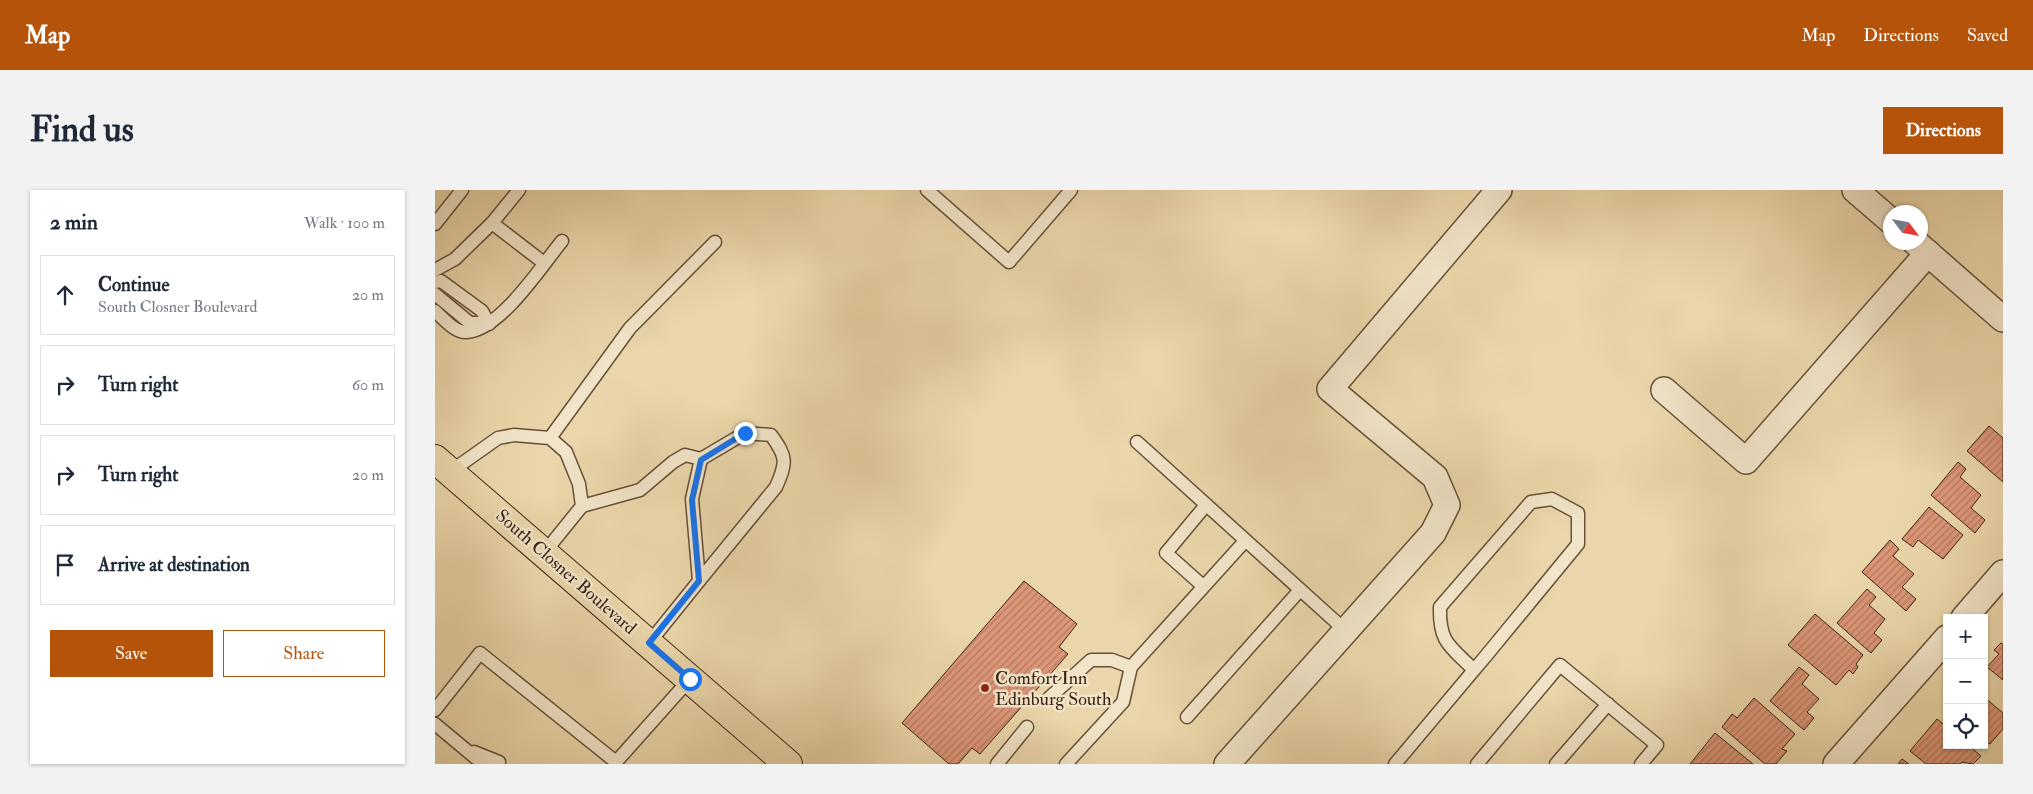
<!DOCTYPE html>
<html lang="en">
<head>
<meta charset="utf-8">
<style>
  body { margin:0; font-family:"IM FELL Double Pica",serif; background:#f2f2f3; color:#1f2937 }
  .controls { position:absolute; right:15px; bottom:15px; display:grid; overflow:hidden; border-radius:0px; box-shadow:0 1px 4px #0004 }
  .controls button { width:45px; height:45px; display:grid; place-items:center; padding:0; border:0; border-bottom:1px solid #e0e1e3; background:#fff; color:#1f2937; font:25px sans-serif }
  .compass { position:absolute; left:1448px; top:15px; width:45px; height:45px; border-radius:50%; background:#fff; box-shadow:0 1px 4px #0004; rotate:122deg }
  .stop { position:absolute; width:15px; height:15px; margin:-11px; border:4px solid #1a73e8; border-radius:50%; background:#fff }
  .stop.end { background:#1a73e8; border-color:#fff; box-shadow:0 1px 5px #0008 }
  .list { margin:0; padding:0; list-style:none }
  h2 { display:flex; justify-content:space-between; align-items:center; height:65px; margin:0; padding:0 20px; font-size:21px }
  h2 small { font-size:16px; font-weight:400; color:#747a83 }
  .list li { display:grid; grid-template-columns:32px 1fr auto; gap:15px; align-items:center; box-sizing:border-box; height:80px; margin:0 10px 10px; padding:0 10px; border:1px solid #e0e1e3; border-radius:0px }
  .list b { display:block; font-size:19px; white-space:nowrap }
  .list p { margin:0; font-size:16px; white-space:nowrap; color:#747a83 }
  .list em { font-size:16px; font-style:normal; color:#747a83 }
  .actions { display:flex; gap:10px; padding:15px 20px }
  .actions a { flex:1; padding:11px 0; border:1px solid #b45309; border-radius:0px; text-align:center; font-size:18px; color:#b45309 }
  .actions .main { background:#b45309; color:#fff }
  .icon { flex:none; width:28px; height:28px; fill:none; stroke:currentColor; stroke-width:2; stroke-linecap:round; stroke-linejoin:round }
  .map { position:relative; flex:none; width:1568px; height:574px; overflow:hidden; border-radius:0px }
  header { display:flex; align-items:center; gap:30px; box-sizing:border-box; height:70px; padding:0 25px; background:#b45309; color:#fff }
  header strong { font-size:24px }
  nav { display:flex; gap:28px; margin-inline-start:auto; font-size:18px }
  .intro { display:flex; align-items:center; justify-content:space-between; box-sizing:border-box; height:120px; padding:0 30px }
  h1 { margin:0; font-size:35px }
  .button { padding:12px 22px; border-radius:0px; background:#b45309; color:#fff; font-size:18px; font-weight:700 }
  main { display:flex; gap:30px; padding:0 30px }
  aside { flex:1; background:#fff; border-radius:0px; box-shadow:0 1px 4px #0004 }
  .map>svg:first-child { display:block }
</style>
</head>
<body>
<header>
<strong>Map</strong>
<nav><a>Map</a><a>Directions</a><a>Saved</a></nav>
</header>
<div class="intro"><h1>Find us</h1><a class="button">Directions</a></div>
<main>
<aside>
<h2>2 min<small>Walk · 100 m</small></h2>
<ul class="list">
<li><svg class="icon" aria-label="ahead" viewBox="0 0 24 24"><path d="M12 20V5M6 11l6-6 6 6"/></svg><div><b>Continue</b><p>South Closner Boulevard</p></div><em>20 m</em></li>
<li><svg class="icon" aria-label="right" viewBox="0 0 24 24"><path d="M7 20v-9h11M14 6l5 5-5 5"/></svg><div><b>Turn right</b></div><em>60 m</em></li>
<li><svg class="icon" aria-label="right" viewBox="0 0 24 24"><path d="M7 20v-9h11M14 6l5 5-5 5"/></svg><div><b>Turn right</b></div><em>20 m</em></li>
<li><svg class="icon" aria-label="arrive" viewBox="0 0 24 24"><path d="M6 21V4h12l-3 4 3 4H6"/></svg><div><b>Arrive at destination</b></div></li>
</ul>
<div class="actions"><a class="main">Save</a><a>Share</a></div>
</aside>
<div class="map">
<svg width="1568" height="574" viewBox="0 0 1568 574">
  <defs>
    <pattern id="building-hatch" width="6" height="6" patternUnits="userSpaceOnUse" patternTransform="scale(1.25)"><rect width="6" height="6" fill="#dc9678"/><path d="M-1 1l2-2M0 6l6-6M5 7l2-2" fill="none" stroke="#b47a61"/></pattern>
  </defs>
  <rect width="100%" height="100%" fill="#ead6aa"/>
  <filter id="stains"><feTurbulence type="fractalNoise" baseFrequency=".004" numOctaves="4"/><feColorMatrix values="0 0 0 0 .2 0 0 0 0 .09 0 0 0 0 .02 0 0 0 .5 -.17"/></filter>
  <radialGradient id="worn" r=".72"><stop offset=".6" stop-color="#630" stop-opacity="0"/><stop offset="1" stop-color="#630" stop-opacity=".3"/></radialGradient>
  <g fill="url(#building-hatch)" stroke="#3d2315">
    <path d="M1554,236L1568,248V292L1532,261Z"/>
    <path d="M1523,272L1531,279L1525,287L1546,305L1536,318L1550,330L1540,343L1496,305Z"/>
    <path d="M1494,317L1528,345L1508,369L1483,350L1478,357L1467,349Z"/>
    <path d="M1455,350L1464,359L1458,366L1479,384L1467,397L1481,409L1471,421L1427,382Z"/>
    <path d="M589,391L642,434L624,457L633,464L545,564L537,558L523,574H514L467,533Z"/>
    <path d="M1432,399L1441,407L1434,415L1450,429L1439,443L1447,450L1436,463L1402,433Z"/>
    <path d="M1380,424L1428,465L1421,474L1423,477L1418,484L1414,480L1401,495L1353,455Z"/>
    <path d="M1566,453L1568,454V490L1552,477L1564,464L1559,460Z"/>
    <path d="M1364,477L1374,485L1367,494L1384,509L1372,522L1379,528L1369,540L1335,511Z"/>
    <path d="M1549,507L1568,523V539L1555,554L1549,550Z"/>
    <path d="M1319,508L1360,544L1347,559L1352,561L1341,574H1330L1287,537L1297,524L1302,528Z"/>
    <path d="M1502,529L1512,537V555H1533L1546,566L1538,574L1527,572L1525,574H1491L1475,561Z"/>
    <path d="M1280,543L1318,574H1255Z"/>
    <path d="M1467,569L1474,574H1463Z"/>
  </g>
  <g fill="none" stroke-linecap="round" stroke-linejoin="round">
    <g stroke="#68503a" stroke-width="15">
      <g id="lane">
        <path d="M84,0L57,33L109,73"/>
        <path d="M492,0L574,72L636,0"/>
        <path d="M0,34L27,0"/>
        <path d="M0,80L20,69L57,33"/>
        <path d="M0,92L6,91L47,121L54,134"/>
        <path d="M0,104L35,133H49"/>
        <path d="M0,121C8,128 19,142 31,142C65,141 107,75 127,51"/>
        <path d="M115,248L195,138L280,52"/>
        <path d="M702,252L911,441"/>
        <path d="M15,282L63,248L79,245L115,248L131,262L144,294L147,316L109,363"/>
        <path d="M147,316L205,300L238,272L250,265L266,269L257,309L264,391L214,453"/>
        <path d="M264,391L341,297C352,272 352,267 336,245L310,243L266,269"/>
        <path d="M768,396L731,363L771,315"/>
        <path d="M614,508L656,470H677L696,477"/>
        <path d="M0,520L45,463L181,572L255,489"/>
        <path d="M752,527L865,400"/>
        <path d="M0,534L48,574"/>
        <path d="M39,562L64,572"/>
        <path d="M562,574L592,537"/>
        <path d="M631,574L688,512L696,477L810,351"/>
        <path d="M960,574L1039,480L1050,467L1143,354V323L1117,309L1096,312L1005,417C1004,453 1015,456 1039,480"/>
        <path d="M1042,574L1125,475L1222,555L1206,574"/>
        <path d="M1121,574L1173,514"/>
      </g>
    </g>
    <g stroke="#68503a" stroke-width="28">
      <g id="street">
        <path d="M1420,0L1456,31"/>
        <path d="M1480,52L1568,129"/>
        <path d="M1229,200L1311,271L1493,63"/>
        <path d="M1529,428L1568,383"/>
        <path d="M792,574L998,343L1012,315L1000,287L895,199L1064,0"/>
        <path d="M1401,574L1512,448"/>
      </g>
    </g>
    <g stroke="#3d2315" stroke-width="30">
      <path id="primary" d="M0,269L353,574"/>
    </g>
    <use href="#lane" stroke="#f1e4c8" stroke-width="12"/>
    <use href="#street" stroke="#f1e4c8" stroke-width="25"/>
    <use href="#primary" stroke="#ead6aa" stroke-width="28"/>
  </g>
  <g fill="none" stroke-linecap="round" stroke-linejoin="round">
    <path stroke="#1a73e8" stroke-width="6" d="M255,489L214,453L264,391L257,310L266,270L310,243"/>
  </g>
  <circle fill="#8f2418" stroke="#f1e4c8" stroke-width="2" cx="550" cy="498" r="5"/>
  <g text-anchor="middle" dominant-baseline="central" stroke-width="5" stroke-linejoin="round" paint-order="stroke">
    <g font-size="18" fill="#3d2315" stroke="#f1e4c8">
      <text transform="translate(131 382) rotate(41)">South Closner Boulevard</text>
    </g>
    <g font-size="18" fill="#3d2315" stroke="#f1e4c8" text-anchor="start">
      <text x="560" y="488">Comfort Inn<tspan x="560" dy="21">Edinburg South</tspan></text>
    </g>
  </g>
  <rect width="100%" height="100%" filter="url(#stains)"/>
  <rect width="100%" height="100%" fill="url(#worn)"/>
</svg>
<div class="controls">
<button>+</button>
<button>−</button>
<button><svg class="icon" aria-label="locate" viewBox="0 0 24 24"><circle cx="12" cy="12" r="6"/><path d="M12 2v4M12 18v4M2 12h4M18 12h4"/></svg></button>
</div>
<svg class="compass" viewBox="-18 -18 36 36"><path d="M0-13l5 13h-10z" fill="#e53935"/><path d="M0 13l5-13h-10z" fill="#747a83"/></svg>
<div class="stop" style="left:255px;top:489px"></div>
<div class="stop end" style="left:310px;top:243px"></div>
</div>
</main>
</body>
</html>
